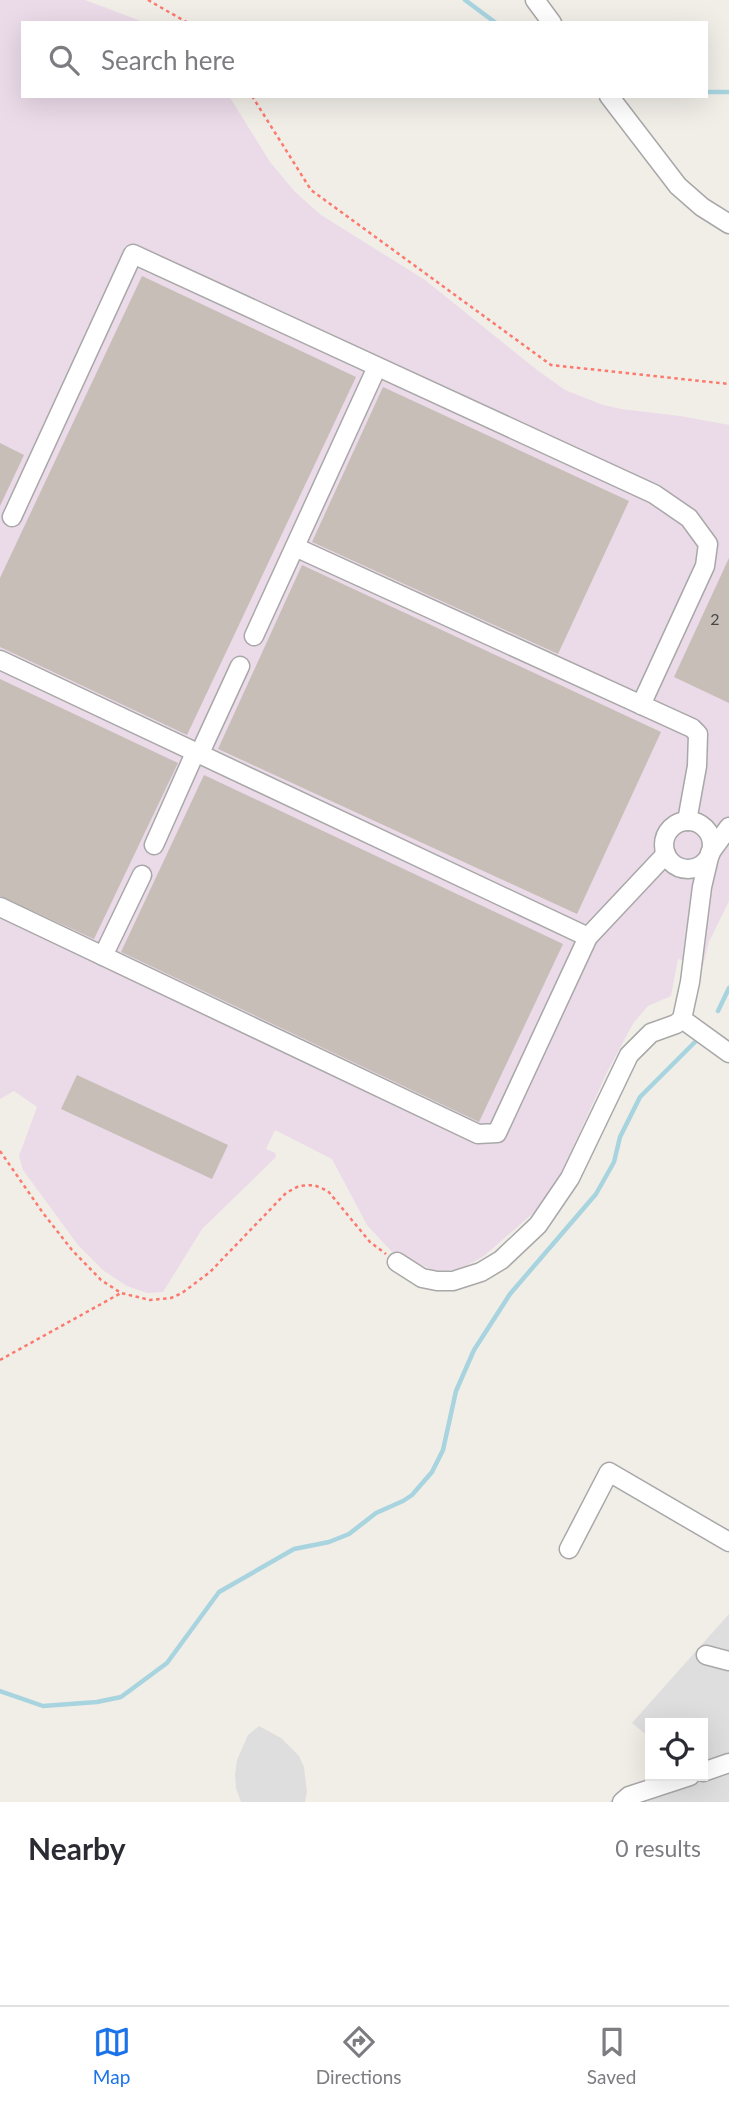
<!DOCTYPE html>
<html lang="en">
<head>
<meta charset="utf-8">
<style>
  body { margin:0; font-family:Lato,sans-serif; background:#f2f2f3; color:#2b2b33 }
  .controls { position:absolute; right:21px; bottom:21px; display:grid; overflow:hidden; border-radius:0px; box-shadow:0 7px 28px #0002 }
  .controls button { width:63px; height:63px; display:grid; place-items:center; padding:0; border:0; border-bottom:2px solid #e1e1e2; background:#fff; color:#2b2b33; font:35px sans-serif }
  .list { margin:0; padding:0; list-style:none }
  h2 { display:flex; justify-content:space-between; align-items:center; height:91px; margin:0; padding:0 28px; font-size:30px }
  h2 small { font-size:23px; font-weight:400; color:#7c7c81 }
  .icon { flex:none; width:38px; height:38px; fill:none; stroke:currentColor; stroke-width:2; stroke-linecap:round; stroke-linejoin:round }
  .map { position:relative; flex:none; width:729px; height:1802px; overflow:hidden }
  .search { position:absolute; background:#fff; box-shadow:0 7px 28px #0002; left:21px; right:21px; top:21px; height:77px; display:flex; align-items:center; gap:18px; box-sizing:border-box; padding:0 24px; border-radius:0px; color:#7c7c81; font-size:26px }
  .sheet { height:203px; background:#fff }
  nav { display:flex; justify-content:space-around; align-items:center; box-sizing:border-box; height:98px; border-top:2px solid #e1e1e2; background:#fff; font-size:19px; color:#7c7c81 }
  nav a { display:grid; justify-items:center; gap:4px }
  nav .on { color:#1a73e8 }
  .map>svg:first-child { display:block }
</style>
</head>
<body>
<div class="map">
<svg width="729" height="1802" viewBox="0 0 729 1802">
  <rect width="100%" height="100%" fill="#f1eee8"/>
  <g fill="#dfdede">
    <path d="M729,1614V1802H609L621,1791L658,1776H703V1723H650V1738L632,1723Z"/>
    <path d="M259,1726L281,1738L299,1756L304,1767L307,1792L305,1802H241L236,1788L235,1775L237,1760L248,1735Z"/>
  </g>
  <path fill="#ebdae8" d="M0,0H85L146,23H23V96H229L270,162L295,192L321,215L425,280L537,370L565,390L603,405L621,409L680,416L729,425V901L709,942L703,966L678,959L671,996L648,1006L634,1022L607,1072L557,1183L539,1208L484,1256L461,1269L435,1271L392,1252L367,1225L332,1159L275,1130L266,1149L275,1153L276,1157L202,1229L163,1292L147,1293L127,1286L104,1271L78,1245L23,1170L19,1156L37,1107L14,1091L0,1099Z"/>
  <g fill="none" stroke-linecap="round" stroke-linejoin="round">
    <g stroke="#a8d4df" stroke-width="4.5">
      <path d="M465,0L496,23"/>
      <path d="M706,92H729"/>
      <path d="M718,1011L729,988"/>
      <path d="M0,1691L43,1706L97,1702L121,1697L167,1663L219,1592L294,1549L329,1542L349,1534L376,1513L403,1501L412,1495L432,1472L443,1450L456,1391L474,1350L510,1294L596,1194L614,1162L620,1137L640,1097L695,1042"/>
    </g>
  </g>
  <g fill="#c6beb7">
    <path d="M142,276L356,377L187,735L0,647V578Z"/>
    <path d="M383,387L629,501L558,654L312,542Z"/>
    <path d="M0,443L24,455L0,506Z"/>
    <path d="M729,558V703L674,677Z"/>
    <path d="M302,565L661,732L577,914L218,749Z"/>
    <path d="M0,679L178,763L94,939L0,896Z"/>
    <path d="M204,775L563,944L479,1122L121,952Z"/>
    <path d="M77,1075L228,1145L212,1179L61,1109Z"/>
  </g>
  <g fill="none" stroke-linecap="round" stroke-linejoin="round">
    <g stroke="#a8a8a8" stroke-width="21">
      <g id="minor">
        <path d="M535,0L552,23"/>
        <path d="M609,96L678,186L702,207L729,224"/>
        <path d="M12,517L133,254L654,494L689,518L708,544L705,566L641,705"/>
        <path d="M295,547L692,728L698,734L697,766L687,821"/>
        <path d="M254,636L377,367"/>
        <path d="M0,660L588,937"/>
        <path d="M199,755L240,666"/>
        <circle cx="688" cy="845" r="24"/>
        <path d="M154,845L195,753"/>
        <path d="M0,907L478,1134L497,1133L588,937L666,854"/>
        <path d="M103,956L142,875"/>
        <path d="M682,1019L729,1053"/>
        <path d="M397,1262L422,1278L437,1281H453L481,1272L501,1260L538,1225L570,1178L629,1055L651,1033L676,1024L682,1019L690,982L702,887L710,853L729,827"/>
        <path d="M569,1549L609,1472L729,1542"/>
        <path d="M706,1655L729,1661"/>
        <path d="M703,1772L729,1763"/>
        <path d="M622,1802L629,1796L690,1776"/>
      </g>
    </g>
    <g stroke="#fc796e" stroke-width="2.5" stroke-dasharray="3.5 3.5" stroke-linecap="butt">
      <path d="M148,0L188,23"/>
      <path d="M252,96L311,190L551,365L729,384"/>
      <path d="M0,1151L43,1213L72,1250L101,1280L121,1293L150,1300L171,1298L182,1293L210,1272L286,1193L299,1186L314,1185L328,1191L370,1242L386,1254"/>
      <path d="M0,1360L121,1293"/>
    </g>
    <use href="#minor" stroke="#fff" stroke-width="18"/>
  </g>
  <g text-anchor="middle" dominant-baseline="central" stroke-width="5" stroke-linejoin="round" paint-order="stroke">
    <g font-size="16" fill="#4a4846">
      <text x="715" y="618">2</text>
    </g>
  </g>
</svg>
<div class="controls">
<button><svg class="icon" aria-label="locate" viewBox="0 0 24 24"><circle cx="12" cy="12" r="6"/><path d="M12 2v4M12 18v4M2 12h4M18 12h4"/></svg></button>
</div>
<div class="search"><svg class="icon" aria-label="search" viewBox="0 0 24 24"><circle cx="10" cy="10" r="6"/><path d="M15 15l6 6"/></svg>Search here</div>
</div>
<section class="sheet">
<h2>Nearby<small>0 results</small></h2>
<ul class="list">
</ul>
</section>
<nav>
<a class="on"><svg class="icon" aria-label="map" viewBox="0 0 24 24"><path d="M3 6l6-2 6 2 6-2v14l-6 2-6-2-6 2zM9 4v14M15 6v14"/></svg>Map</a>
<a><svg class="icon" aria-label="directions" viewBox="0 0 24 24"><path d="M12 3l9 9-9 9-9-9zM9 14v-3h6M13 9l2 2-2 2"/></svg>Directions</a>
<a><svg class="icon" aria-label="saved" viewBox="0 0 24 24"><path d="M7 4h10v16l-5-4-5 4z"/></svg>Saved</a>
</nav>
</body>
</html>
